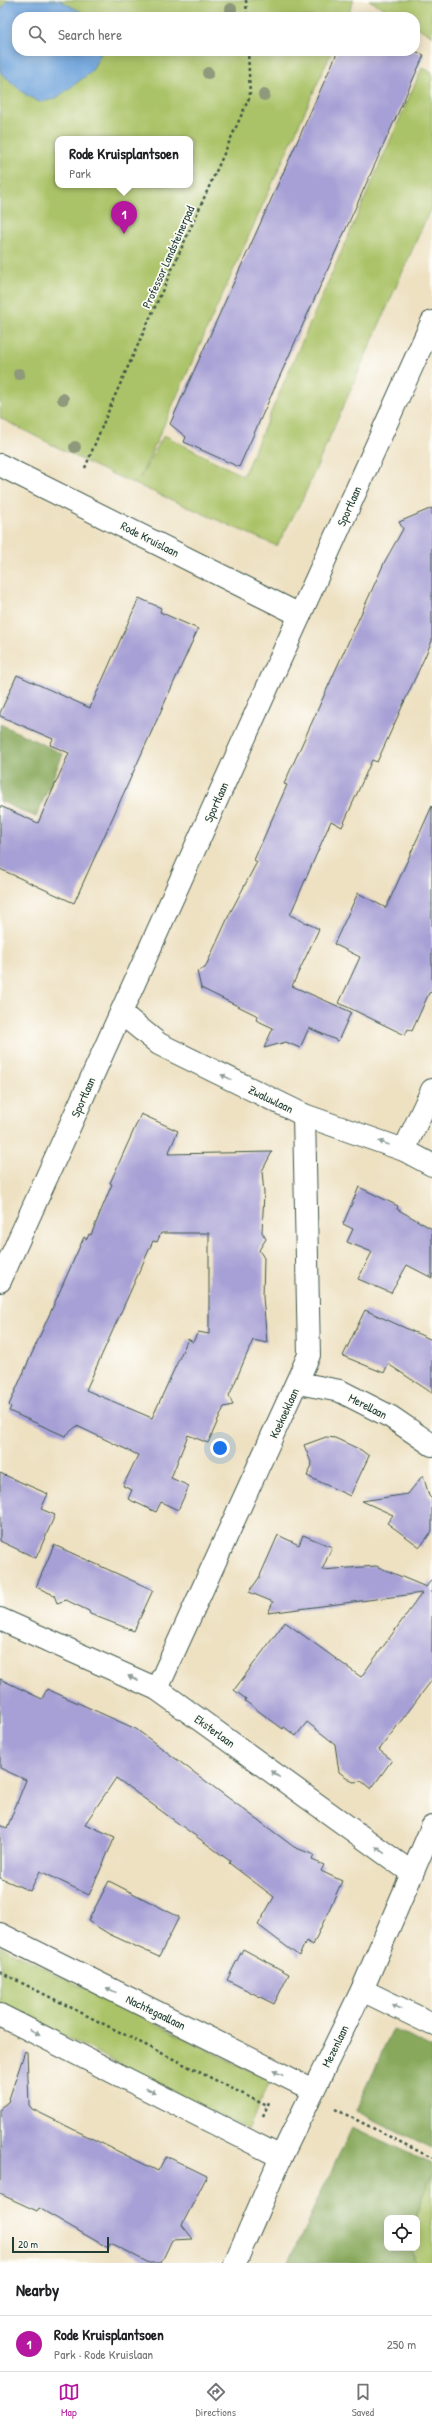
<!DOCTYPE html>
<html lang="en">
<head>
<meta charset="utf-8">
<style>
  body { margin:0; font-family:"Patrick Hand",sans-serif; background:#f2f2f2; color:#202124 }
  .controls { position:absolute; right:12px; bottom:12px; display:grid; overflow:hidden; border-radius:8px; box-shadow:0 2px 10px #0003 }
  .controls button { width:36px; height:36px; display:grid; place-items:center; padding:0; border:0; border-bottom:1px solid #e0e0e0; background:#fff; color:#202124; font:20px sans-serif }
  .scale { position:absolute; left:12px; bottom:10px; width:97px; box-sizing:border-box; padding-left:4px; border:2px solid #1f3d34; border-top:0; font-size:11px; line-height:14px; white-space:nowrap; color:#1f3d34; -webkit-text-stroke:3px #fdfcf7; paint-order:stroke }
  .you { position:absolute; left:220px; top:1448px; width:14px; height:14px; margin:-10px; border:3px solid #fff; border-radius:50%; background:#1a73e8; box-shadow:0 0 0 6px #1a73e833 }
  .badge { display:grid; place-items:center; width:26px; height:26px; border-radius:50%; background:#b5179e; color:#fff; font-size:13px; font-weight:700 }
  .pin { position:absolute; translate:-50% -33px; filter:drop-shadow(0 1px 2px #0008) }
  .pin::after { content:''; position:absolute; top:21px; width:14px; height:12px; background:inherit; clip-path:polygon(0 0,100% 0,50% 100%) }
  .popup { position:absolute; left:55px; top:136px; width:138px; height:52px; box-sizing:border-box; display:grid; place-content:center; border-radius:8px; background:#fff; filter:drop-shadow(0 1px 3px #0005); font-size:13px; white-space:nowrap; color:#757577 }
  .popup b { font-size:15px; color:#202124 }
  .popup::after { content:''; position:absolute; left:50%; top:100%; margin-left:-8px; border:8px solid transparent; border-top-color:#fff }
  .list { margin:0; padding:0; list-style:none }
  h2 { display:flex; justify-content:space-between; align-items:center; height:52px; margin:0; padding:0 16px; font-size:17px }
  h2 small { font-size:13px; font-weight:400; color:#757577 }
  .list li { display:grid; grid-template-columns:26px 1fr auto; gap:12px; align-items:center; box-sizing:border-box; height:56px; padding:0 16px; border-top:1px solid #e0e0e0 }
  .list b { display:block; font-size:15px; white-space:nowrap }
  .list p { margin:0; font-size:13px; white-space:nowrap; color:#757577 }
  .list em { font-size:13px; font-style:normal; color:#757577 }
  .icon { flex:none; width:22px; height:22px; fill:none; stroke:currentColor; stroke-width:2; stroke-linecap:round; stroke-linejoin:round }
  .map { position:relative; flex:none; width:432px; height:2263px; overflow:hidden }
  .search { position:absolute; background:#fff; box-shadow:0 2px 10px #0003; left:12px; right:12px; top:12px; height:44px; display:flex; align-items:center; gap:10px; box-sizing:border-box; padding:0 14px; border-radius:16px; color:#757577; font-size:15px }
  .sheet { height:108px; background:#fff }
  nav { display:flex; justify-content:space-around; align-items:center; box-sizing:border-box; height:56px; border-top:1px solid #e0e0e0; background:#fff; font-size:11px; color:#757577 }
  nav a { display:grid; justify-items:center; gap:2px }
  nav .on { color:#b5179e }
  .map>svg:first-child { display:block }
</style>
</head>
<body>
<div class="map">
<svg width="432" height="2263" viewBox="0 0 432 2263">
  <rect width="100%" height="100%" fill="#fdfcf7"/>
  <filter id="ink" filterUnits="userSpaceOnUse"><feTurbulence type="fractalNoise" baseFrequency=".025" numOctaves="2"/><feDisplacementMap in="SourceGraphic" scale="8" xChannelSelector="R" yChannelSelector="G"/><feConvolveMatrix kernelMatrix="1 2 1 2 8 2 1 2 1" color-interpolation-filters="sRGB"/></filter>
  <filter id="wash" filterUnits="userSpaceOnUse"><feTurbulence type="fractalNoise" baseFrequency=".012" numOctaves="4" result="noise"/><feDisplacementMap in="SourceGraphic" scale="16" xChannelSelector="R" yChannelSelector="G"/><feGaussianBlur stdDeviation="0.9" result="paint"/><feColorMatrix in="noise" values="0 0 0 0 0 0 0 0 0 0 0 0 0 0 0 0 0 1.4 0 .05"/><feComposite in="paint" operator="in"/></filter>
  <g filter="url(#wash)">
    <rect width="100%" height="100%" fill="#eee1c2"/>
    <g fill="#abc368" stroke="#65804e" fill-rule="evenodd">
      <path d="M0,0H354L347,17H17V51H332L140,478L164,435L243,476L422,68L432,72V205L303,498L277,546L94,466L0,418ZM58,139H190V185H58Z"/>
      <path d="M369,0H432V36L415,26V17H399Z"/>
      <path d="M0,1946L270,2081L248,2130L0,2003Z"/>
      <path d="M432,2172V2263H417L413,2259L412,2248H417L416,2218Z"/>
    </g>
    <g fill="#88a95c" stroke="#547348">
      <path d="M0,724L63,754L36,817L0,801Z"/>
      <path d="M393,2028L432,2048V2148L356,2111Z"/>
      <path d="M352,2127L432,2164V2172L416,2218H387V2248H412L413,2259L417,2263H288Z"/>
    </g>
    <path fill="#71a5dd" stroke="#487188" d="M8,0H59L91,17H17V51H102L91,72L55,99L39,102L25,94L0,72V11Z"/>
    <g id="blocks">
      <g fill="#a7a0d6" fill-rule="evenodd">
        <path d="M338,51H415L424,55L239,467L184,442L186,437L170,424Z"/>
        <path d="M432,508V641L377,762L372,760L342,827L331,821L290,915L319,929L292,986L351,1012L338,1041L309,1028L300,1048L286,1042L264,1048L273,1028L256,1020L258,1016L201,988L197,971L205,968L230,913L257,862L254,860L287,785L284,784L385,561L403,529L399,522Z"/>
        <path d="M139,598L161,608L160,612L198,629L74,903L0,869V806L38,823L69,753L50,745L53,739L0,716V713L17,675L90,708Z"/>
        <path d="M432,806V992L429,993L412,1031L408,1029L405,1035L339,1003L360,957L334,944L358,893L386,908Z"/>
        <path d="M141,1114L178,1131L168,1154L272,1152L262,1171L264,1193L262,1232L266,1239L259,1250L264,1258L263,1297L267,1343L253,1340L229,1396L233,1405L224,1407L208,1443L188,1435L171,1478L189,1486L178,1510L161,1502L156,1512L128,1499L132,1490L123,1486L138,1455L77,1426L65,1436L9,1411L11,1407L9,1405L84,1237L87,1239L89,1234L91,1235L112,1184L110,1183ZM161,1233H209V1334L198,1332L193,1342L188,1339L152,1418L86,1390L153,1241L157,1242Z"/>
        <path d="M359,1187L398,1206L397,1209L432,1229V1278L407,1265L391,1293L358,1279L372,1252L347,1242L353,1229L343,1224Z"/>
        <path d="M365,1310L432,1340V1393L388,1364L384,1373L343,1356Z"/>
        <path d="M326,1437L335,1438L361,1450L369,1456L350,1496L307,1476L312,1465L304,1445Z"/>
        <path d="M0,1473L48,1494L41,1509L55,1515L36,1558L0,1541Z"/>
        <path d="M423,1475L429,1496L432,1499V1531L420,1547L387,1523L393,1515L362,1501L408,1494Z"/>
        <path d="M278,1535L299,1545L303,1535L332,1547L322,1570L376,1566L426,1587L432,1579V1680L379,1750L392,1760L371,1789L361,1781L353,1782L339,1772L335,1744L307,1722L296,1736L284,1727L283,1729L245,1701L246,1699L234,1690L285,1622L361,1677L422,1593L268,1613L273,1602L249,1592L259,1578Z"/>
        <path d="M54,1545L153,1590L134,1631L90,1614L89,1611L66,1600L57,1603L54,1595L36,1587Z"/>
        <path d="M0,1679L42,1699L47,1689L136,1729L294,1847L314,1855L312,1860L324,1865L321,1871L342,1881L313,1945L306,1941L299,1956L258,1925L274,1897L229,1863L230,1861L116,1778L85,1824L115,1837L89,1895L40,1871L30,1891L0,1878V1825L7,1828L26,1780L0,1768Z"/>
        <path d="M109,1881L179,1917L159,1957L109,1934L88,1921Z"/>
        <path d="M243,1949L289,1974L274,2004L227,1980Z"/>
        <path d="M25,2051L27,2052L29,2105L32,2109L158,2171L166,2156L207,2176L182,2225L193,2239L172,2240L161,2263H149L110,2243L108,2248L39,2208L37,2211L0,2194V2108L8,2102Z"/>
      </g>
    </g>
  </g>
  <g filter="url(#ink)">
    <use href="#blocks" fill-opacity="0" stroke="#3e5649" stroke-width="1"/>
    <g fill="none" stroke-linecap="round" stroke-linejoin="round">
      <g stroke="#3e5649" stroke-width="24">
        <g id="minor">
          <path d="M0,465L300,615"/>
          <path d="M121,1013L159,1044L304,1115L404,1150L432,1165"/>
          <path d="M404,1150L432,1090"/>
          <path d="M0,1281L432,322"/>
          <path d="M298,1383L340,1391L391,1417L432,1445"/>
          <path d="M0,1619L157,1689L412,1873"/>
          <path d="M157,1689L309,1355L304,1115"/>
          <path d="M0,1934L313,2090"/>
          <path d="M362,1990L432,2024"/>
          <path d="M0,2015L281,2157"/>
          <path d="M235,2263L281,2157L362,1990L432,1827"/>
        </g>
      </g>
      <g stroke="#3e5649" stroke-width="2.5" stroke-dasharray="3 3" stroke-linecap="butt">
        <path d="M246,0L247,17"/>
        <path d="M85,468L113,400L250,96L248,51"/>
        <path d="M0,1972L267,2106"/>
        <path d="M335,2109L432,2158"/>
        <path d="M263,2116L270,2100"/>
      </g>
      <use href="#minor" stroke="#fff" stroke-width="22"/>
    </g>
    <g fill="#8f997b">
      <circle cx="231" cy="9" r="6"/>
      <circle cx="208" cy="73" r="6"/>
      <circle cx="264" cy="95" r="6"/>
      <circle cx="19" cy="374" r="6"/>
      <circle cx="63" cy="399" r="6"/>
      <circle cx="75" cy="447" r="6"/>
    </g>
    <defs><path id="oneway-solid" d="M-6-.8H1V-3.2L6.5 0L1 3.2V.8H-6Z"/></defs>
    <g fill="#8f9e9a">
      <use href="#oneway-solid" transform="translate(226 1077) rotate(-154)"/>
      <use href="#oneway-solid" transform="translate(384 1143) rotate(-161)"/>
      <use href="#oneway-solid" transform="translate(133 1678) rotate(-156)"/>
      <use href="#oneway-solid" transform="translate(275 1774) rotate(-144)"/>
      <use href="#oneway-solid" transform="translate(380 1850) rotate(-144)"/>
      <use href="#oneway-solid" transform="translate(111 1990) rotate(-154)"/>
      <use href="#oneway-solid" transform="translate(397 2007) rotate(-154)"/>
      <use href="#oneway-solid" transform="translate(35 2032) rotate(27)"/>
      <use href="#oneway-solid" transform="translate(278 2073) rotate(-154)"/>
      <use href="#oneway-solid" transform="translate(151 2091) rotate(27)"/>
    </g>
  </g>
  <g text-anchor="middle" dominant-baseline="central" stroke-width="3.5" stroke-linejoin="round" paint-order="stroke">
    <g font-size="12" fill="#1f3d34" stroke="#fdfcf7">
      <text transform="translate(168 257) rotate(-66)">Professor Landsteinerpad</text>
      <text transform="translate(349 506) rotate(-66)">Sportlaan</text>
      <text transform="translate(150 539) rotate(27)">Rode Kruislaan</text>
      <text transform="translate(216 802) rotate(-66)">Sportlaan</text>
      <text transform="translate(83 1097) rotate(-66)">Sportlaan</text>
      <text transform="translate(271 1099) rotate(26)">Zwaluwlaan</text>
      <text transform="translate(368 1406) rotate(27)">Merellaan</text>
      <text transform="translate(284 1413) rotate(-65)">Koekoeklaan</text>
      <text transform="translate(215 1731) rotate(36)">Eksterlaan</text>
      <text transform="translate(156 2012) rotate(26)">Nachtegaallaan</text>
      <text transform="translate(335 2046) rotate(-64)">Mezenlaan</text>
    </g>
  </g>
</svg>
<div class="controls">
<button><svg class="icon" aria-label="locate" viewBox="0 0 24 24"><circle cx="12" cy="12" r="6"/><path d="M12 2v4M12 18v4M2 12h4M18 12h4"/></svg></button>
</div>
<div class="scale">20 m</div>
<div class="you"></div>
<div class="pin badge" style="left:124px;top:234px">1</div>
<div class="popup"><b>Rode Kruisplantsoen</b>Park</div>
<div class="search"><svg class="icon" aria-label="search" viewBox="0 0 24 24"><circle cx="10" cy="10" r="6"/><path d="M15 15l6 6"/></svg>Search here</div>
</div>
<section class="sheet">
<h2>Nearby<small></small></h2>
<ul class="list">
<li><span class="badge">1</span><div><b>Rode Kruisplantsoen</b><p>Park · Rode Kruislaan</p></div><em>250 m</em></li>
</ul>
</section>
<nav>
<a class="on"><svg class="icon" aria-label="map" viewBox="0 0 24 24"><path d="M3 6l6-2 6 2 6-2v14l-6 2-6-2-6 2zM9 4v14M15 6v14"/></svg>Map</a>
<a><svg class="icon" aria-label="directions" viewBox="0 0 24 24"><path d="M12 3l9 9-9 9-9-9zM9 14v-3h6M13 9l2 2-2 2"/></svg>Directions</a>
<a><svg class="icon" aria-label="saved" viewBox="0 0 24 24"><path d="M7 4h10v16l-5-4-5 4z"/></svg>Saved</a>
</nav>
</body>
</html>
